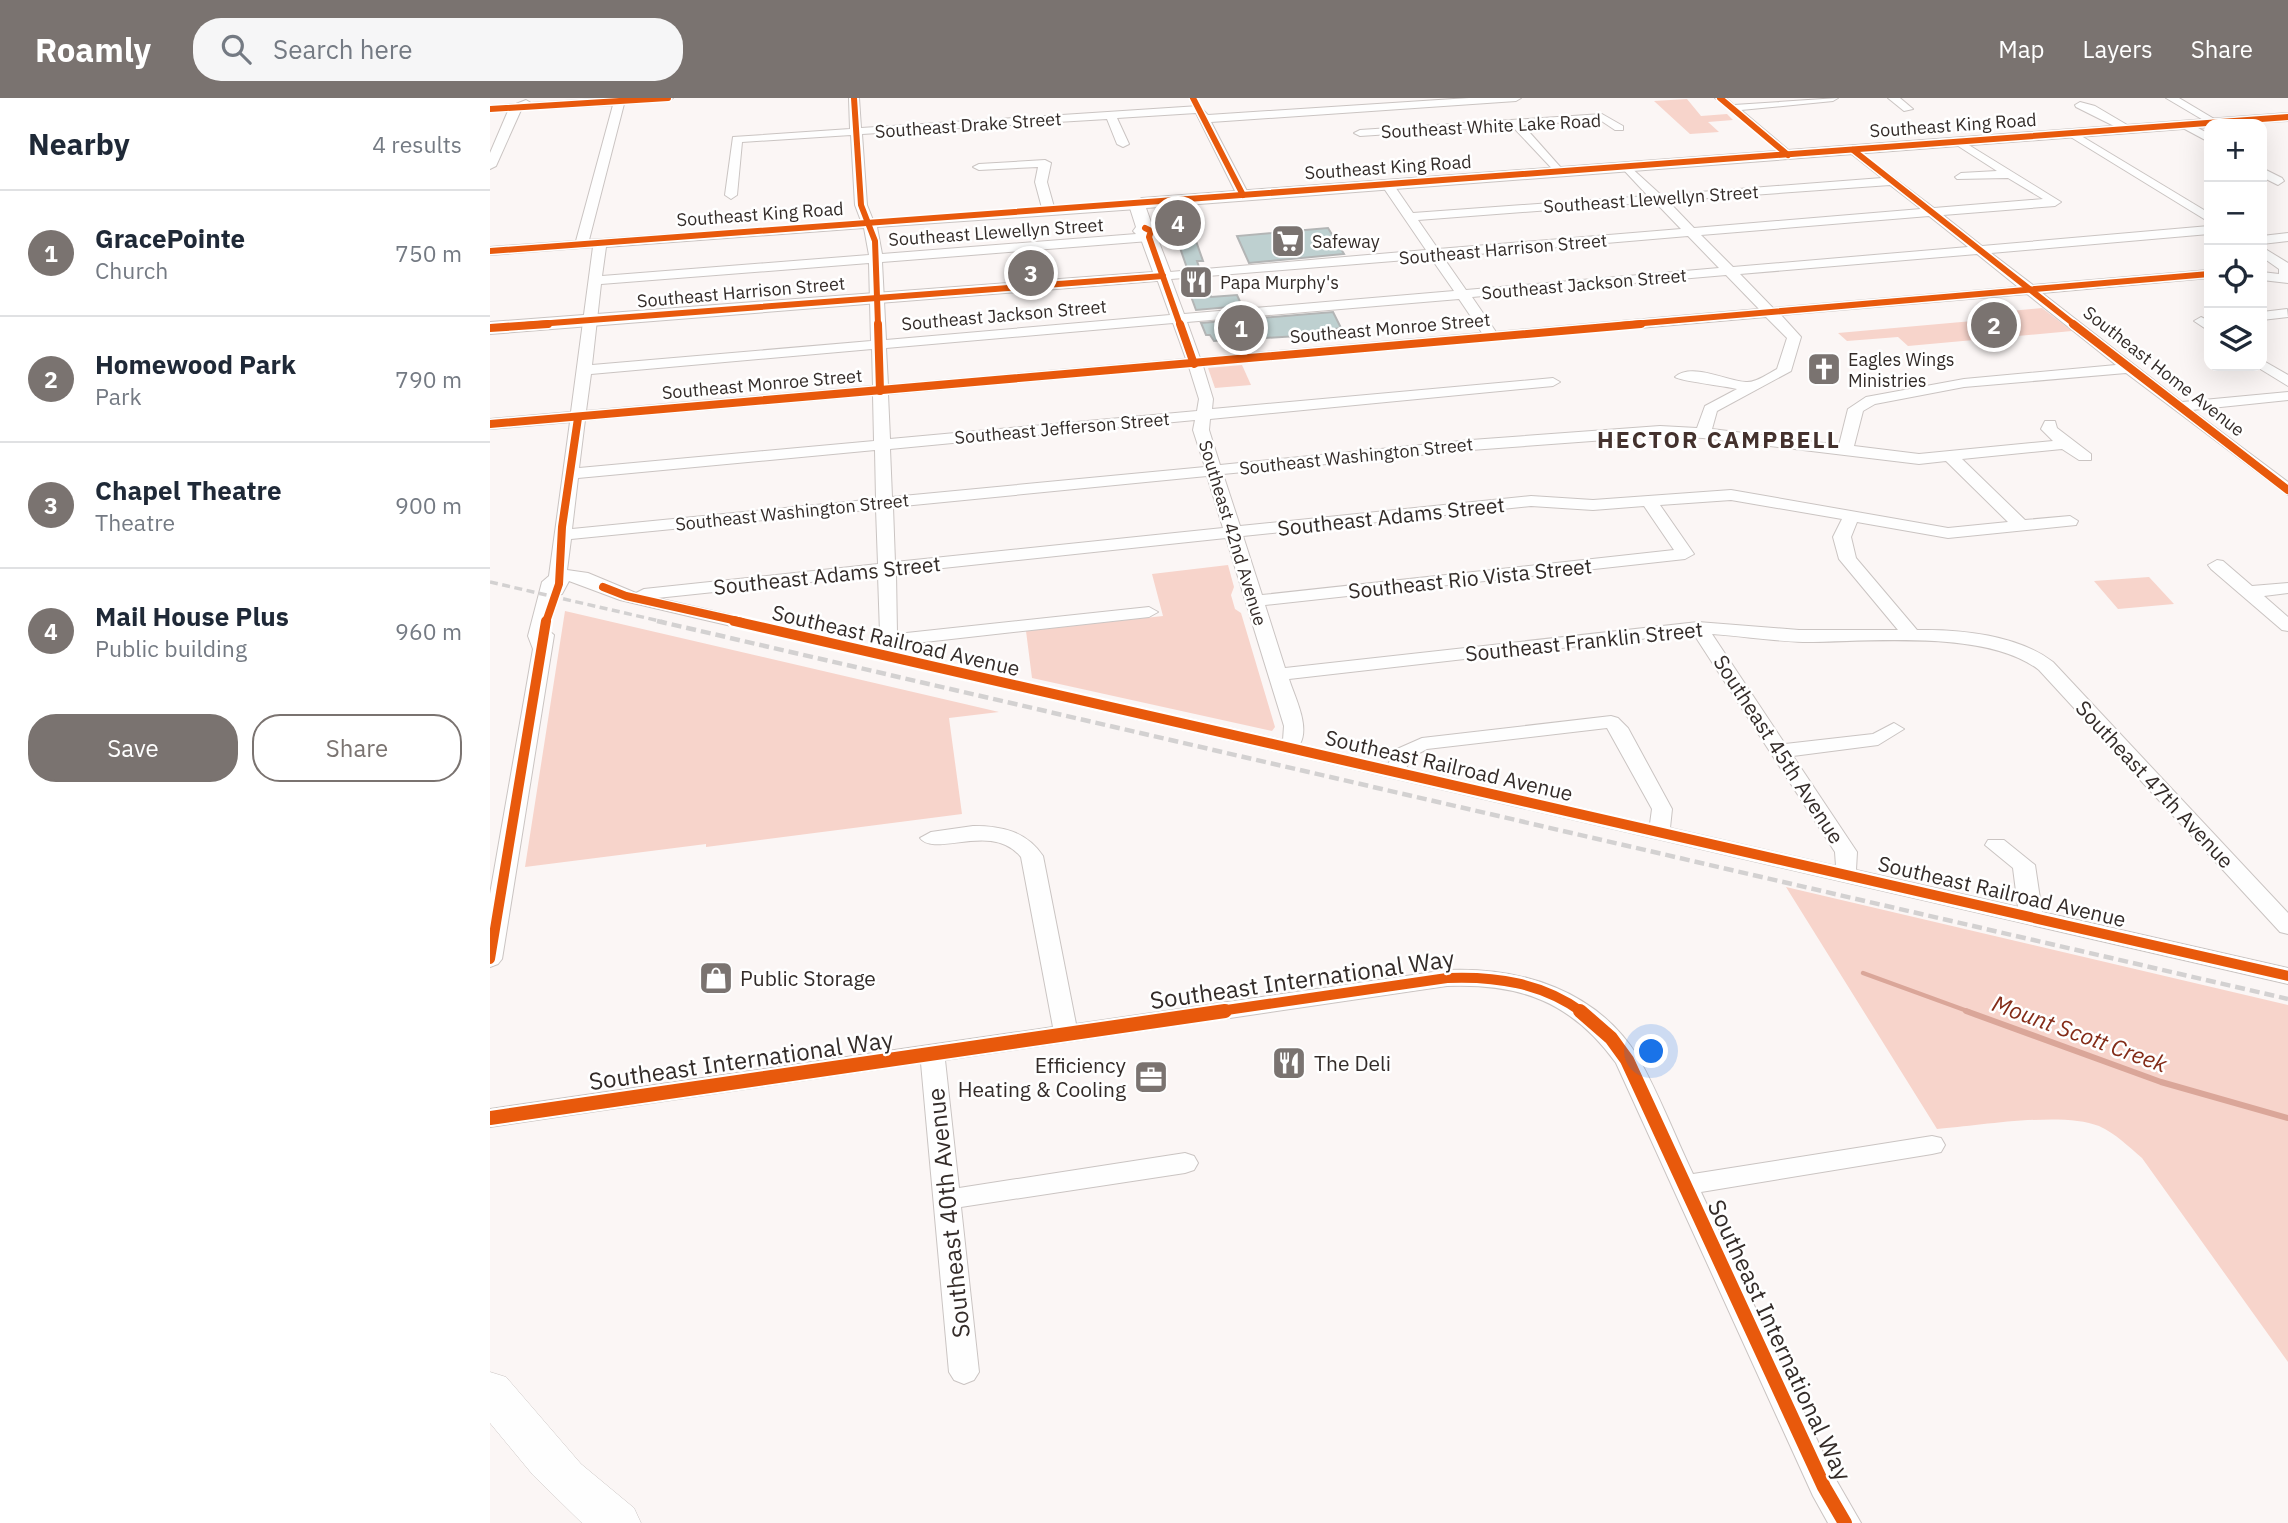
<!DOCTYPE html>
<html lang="en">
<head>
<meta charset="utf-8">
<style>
  body { margin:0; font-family:"IBM Plex Sans",sans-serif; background:#f6f6f7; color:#1f2937 }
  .controls { position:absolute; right:21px; top:21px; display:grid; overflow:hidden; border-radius:14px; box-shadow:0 7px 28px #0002 }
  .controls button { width:63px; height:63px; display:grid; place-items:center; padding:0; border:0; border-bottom:2px solid #e0e1e3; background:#fff; color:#1f2937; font:35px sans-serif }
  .you { position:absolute; left:1162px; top:954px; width:24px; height:24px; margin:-18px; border:5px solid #fff; border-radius:50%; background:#1a73e8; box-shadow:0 0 0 10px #1a73e833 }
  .badge { display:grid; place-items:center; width:46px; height:46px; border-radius:50%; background:#7a7370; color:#fff; font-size:23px; font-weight:700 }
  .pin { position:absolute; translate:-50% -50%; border:4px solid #fff; box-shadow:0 2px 7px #0006 }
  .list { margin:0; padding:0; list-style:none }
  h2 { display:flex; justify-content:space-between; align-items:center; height:91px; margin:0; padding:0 28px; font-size:30px }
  h2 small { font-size:23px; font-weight:400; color:#747a83 }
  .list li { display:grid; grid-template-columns:46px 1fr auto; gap:21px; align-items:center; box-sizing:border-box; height:126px; padding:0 28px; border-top:2px solid #e0e1e3 }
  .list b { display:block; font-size:26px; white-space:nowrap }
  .list p { margin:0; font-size:23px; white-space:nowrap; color:#747a83 }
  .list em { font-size:23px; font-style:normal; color:#747a83 }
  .actions { display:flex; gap:14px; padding:21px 28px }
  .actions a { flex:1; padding:16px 0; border:2px solid #7a7370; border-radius:28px; text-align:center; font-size:24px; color:#7a7370 }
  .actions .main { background:#7a7370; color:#fff }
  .icon { flex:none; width:38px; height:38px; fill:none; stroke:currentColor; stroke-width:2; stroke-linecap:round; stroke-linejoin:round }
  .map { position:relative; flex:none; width:1798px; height:1425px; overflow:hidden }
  header { display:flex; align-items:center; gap:42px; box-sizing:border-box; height:98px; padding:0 35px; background:#7a7370; color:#fff }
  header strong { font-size:33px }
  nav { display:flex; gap:38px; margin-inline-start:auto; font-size:24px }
  .search { width:490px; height:63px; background:#f6f6f7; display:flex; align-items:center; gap:18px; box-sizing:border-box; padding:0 24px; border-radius:28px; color:#747a83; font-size:26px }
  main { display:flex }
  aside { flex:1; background:#fff }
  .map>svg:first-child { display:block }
</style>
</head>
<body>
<header>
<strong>Roamly</strong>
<div class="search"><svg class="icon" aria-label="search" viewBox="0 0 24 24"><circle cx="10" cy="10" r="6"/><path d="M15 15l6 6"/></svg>Search here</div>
<nav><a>Map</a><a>Layers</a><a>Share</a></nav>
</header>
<main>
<aside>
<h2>Nearby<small>4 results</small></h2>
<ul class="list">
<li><span class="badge">1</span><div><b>GracePointe</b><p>Church</p></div><em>750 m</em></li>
<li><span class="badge">2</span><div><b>Homewood Park</b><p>Park</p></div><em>790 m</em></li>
<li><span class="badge">3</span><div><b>Chapel Theatre</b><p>Theatre</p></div><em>900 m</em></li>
<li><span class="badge">4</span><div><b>Mail House Plus</b><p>Public building</p></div><em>960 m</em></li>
</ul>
<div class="actions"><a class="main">Save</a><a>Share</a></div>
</aside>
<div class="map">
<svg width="1798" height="1425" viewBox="0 0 1798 1425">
  <rect width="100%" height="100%" fill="#fbf6f5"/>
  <g fill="#f7d4cb">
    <path d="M1197,1L1211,18L1237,16L1243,22L1218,24L1229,34L1200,36L1164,3Z"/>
    <path d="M1552,210L1582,233L1418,248L1408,239L1357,243L1348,235L1505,221L1499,215Z"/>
    <path d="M752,267L761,287L725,290L718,270Z"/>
    <path d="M738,467L744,489L741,497L745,511L751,515L785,629L782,633L542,580L536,533L673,518L662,476Z"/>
    <path d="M1659,479L1684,506L1628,511L1604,483Z"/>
    <path d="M75,513L509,614L459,620L472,716L216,749V746L35,769Z"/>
    <path d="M1296,789L1798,907V1264L1652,1060C1639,1049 1625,1035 1609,1028C1571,1013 1489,1028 1447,1031Z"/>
  </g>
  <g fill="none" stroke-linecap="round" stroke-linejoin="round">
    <path stroke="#daa699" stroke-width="4.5" d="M1373,875L1480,914"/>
    <path stroke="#daa699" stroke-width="6" d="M1476,913L1671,984L1798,1020"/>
  </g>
  <g fill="#bed0d0" stroke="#b3b5b5" stroke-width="2">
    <path d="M688,110L701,143H706L713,163H707L709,169L697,170L680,121L670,122L666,112Z"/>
    <path d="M838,130L854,156L759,165L747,138Z"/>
    <path d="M714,181L721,199L747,197L752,208L706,212L695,182Z"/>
    <path d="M843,214L851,230L825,234L820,237L822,242L811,243L808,238L724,243L720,237H716L711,225Z"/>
  </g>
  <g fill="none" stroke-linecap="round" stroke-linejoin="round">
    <g stroke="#cac4c2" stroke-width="2">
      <g id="minor">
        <path d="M126,0H183L178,3L134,6L99,142L371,123L365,107L361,37L252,44L247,97L241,101L235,97L243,39L360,31L359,0H369L371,30L709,8L718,17L979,0H1031L1026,3L721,24L759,97L753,101L747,97L706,15L627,20L639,46L633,49L627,46L617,21L372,36L377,107L383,122L552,110L545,84L548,69L489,72L483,69L489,66L555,62L561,65L557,84L564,109L647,103L653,107L647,111L387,129L392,156L659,135L665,139L659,143L392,164L396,242L680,217L666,178L668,175L936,152L891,86L897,82L901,83L923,115L1158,98L1131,69L1137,66L1171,97L1392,80L1359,54V50L1363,49L1444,110L1553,101L1518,80L1467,81L1465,79L1471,75L1507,73L1465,46L1463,44L1469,41L1571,104L1565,108L1453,117L1492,148L1719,128V136L1501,155L1543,187L1719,172V180L1552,195L1692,304L1798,294V302L1702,312L1798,384V397L1636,275L1474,289L1385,306L1373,313L1364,348L1429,356L1563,343L1551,331L1555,323H1565L1567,330L1601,356V362H1589L1572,351L1472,361L1535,422L1580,418L1588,423L1586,427L1458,440L1367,424L1361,439L1366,460L1427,532C1470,531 1528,537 1563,564L1798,815V836L1790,834L1549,572C1496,531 1379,544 1313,544C1283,543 1252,538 1222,536L1295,646L1383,636L1404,625L1414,631L1388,647L1303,658L1367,754L1366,772L1528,809L1523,770L1495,747L1498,742H1514L1545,767L1552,814L1798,870V886L211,521L130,502L79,483L72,496L67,497L58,532L64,537L12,861L8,866L0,869V796L43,551L38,538L52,484L59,478L80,324L0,331V321L81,314L103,149L0,157V149L86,143L123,7L31,12L6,68L0,71V55L18,13L0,14V8L26,6L36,2L41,5ZM1400,87L1431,111L1204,130L1178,103ZM1165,104L1191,131L948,151L928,122ZM1439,118L1478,149L1243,169L1211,137ZM374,130L379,157L112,178L116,149ZM1198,138L1229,170L976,192L953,159ZM1487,156L1528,189L1283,210L1250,176ZM941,160L964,193L694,216L681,181ZM379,165L381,243L102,267L111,186ZM1236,177L1269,211L1006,234L982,199ZM1537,196L1626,267L1474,281L1376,299L1358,311L1349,347L1222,331L1227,313L1301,273L1311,239L1291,217ZM969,201L992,235L710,260L697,224ZM1276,219L1297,240L1287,271C1279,275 1266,285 1256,284C1236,283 1202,264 1185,279C1190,283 1235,288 1247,291L1215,308L1207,330L1170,328L981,342L730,367L719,332L720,321L1063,288L1070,284L1063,280L722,311L723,301L713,268ZM683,225L696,261L398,287L396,250ZM382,251L383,288L96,313L101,276ZM699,269L709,301L707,313L400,341L398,296ZM383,297L384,343L89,370L95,322ZM705,322L703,332L715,369L402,399L400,351ZM1170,338L1213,340L1429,366L1456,363L1518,424L1458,430L1241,392L1103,402L1041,398L750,428L733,376L981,352ZM385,352L386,401L82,431L88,380ZM717,378L733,430L405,464L403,409ZM1241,402L1352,421L1343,439L1349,461L1408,532H1309L1208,524L795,570L775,507L1195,461L1204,456L1170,407ZM1041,408L1103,412L1154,408L1184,452L772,497L753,438ZM386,411L388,466L154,491L146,495L98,475L77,472L81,441ZM736,440L794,628L793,642L395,552L399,548L659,519L668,514L659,509L407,536L406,475ZM388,477L390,535L379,549L167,500ZM1203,535L1345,754L1346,768L1180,730L1182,711L1138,630L1128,620L1121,618L932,640L907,651L898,666L810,646C820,628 805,600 799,581ZM1117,630L1162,711L1160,726L916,670L922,659L937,651Z"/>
        <path d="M1225,0H1236L1244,7L1348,0L1343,3L1251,12L1302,55L1304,57L1298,60Z"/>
        <path d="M1398,0H1410L1423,11L1414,13Z"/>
        <path d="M1676,0H1689L1731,25L1720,26Z"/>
        <path d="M1590,4L1605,8L1644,31L1634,33L1586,9L1585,7Z"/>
        <path d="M1112,16L1133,28V32H1125L1110,22L1033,27L1073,72L1075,74L1069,78L1022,28L870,38L864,35L870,32Z"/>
        <path d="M1691,25H1699L1719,36V44L1691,29Z"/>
        <path d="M1583,33L1719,115V124L1579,38V34Z"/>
        <path d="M1772,70L1792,80L1794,83L1788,87L1772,79Z"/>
        <path d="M1798,135V143L1772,146V138Z"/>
        <path d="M1772,149L1798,165V185L1772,182V174L1789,176V171L1772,159Z"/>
        <path d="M1797,211L1798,219L1772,222V214Z"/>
        <path d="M1711,219L1719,223V233L1704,223Z"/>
        <path d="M1772,262L1798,277V288L1767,269L1772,268Z"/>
        <path d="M1727,462L1733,463L1762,488L1798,485V495L1774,498L1798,519V533L1792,532L1721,471L1718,467Z"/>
        <path d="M483,728C512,728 536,733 553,758L586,926L957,872C1031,869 1107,892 1148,959C1169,996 1185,1038 1203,1076L1442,1038L1451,1040L1455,1047L1451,1054L1442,1056L1211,1094L1345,1380L1371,1425H1338L1323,1398L1126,965C1082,904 1030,885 957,888L455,962L469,1090L695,1055L704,1058L708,1065L704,1072L695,1075L471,1109L489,1274L484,1282L474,1286L464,1282L459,1274L431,965L0,1029V1011L563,929L531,759C502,723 445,760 430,740L441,734Z"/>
      </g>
    </g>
    <g stroke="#cac4c2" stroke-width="2">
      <path id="major" d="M1798,15V23L1719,26V29L656,110L662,127L669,133L667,139L682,178L679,182L0,236V224L663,174L651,141L643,133L646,129L639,107L652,100Z"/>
    </g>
    <g stroke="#cac4c2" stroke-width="1">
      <path id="highway" d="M0,1274L16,1279L91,1366L144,1410L151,1425H92L43,1377L0,1325Z"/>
    </g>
    <use href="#minor" fill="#fefefe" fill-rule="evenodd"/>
    <use href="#major" fill="#fefefe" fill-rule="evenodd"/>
    <use href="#highway" fill="#fefefe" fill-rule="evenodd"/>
    <path stroke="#d3d1d1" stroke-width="3.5" stroke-dasharray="8 4.5" stroke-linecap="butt" d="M0,484L174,524"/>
    <path stroke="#d3d1d1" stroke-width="4.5" stroke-dasharray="10 5" stroke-linecap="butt" d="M167,523L1798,901"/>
    <g stroke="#fff" stroke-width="9">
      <g id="cycleway-far3">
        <path d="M364,0L371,107L385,143L388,227"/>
        <path d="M703,0L753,97"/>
        <path d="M1230,0L1298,57"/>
        <path d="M0,11L178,0"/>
        <path d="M1363,52L1585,227"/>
        <path d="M655,130L661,133L659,139L690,227"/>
        <path d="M0,153L1798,19"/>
        <path d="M35,227L673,178"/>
        <path d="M1131,227L1719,176"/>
      </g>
    </g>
    <g stroke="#fff" stroke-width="11">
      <g id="cycleway-far2">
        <path d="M388,226L390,293"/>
        <path d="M690,226L704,266"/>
        <path d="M1583,226L1798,392"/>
        <path d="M0,230L58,226"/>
        <path d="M0,326L1151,226"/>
        <path d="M113,489L136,498L252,524"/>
        <path d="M56,524L69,486L72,429L88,320"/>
      </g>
    </g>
    <g stroke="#fff" stroke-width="15">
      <g id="cycleway-far1">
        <path d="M244,523L1798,878"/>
        <path d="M0,861L56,523"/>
        <path d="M723,914L957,880C1006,878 1052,885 1092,914"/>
      </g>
    </g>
    <g stroke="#fff" stroke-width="18">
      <g id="cycleway">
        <path d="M1090,913L1121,940L1137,962L1334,1389L1355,1425"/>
        <path d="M0,1020L735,913"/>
      </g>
    </g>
    <use href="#cycleway-far3" stroke="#e8590c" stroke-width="6"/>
    <use href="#cycleway-far2" stroke="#e8590c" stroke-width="8"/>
    <use href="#cycleway-far1" stroke="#e8590c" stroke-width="10"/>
    <use href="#cycleway" stroke="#e8590c" stroke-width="14"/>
  </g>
  <defs>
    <g id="supermarket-square" transform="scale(1.75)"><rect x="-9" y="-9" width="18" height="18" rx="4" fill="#7a7370" stroke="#fff"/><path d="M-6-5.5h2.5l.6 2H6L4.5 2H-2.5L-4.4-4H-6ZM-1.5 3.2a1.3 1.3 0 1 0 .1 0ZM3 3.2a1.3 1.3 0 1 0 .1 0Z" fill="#fff"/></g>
    <g id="restaurant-square" transform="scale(1.75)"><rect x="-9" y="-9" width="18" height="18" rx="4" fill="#7a7370" stroke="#fff"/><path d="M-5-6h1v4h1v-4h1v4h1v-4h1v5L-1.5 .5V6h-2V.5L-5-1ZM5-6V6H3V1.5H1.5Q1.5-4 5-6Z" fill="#fff"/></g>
    <g id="church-square" transform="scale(1.75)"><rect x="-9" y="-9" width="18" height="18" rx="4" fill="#7a7370" stroke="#fff"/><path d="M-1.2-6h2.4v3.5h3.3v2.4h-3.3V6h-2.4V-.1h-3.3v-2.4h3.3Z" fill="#fff"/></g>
    <g id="shop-square" transform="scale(1.75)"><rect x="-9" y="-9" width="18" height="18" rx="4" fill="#7a7370" stroke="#fff"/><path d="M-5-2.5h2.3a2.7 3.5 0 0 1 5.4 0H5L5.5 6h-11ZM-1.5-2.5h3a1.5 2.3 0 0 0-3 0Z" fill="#fff"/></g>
    <g id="office-square" transform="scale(1.75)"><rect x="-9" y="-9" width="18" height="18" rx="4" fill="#7a7370" stroke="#fff"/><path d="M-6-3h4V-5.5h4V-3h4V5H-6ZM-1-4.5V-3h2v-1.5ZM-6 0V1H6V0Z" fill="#fff"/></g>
  </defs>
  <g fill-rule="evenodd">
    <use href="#supermarket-square" x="798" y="143"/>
    <use href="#restaurant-square" x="706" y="184"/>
    <use href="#church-square" x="1334" y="271"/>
    <use href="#shop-square" x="226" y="880"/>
    <use href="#restaurant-square" x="799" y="965"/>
    <use href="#office-square" x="661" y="979"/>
  </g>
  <g text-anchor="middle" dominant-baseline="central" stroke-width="5" stroke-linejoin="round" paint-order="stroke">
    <g font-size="18" fill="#342c29" stroke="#fff">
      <text transform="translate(478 27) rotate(-4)">Southeast Drake Street</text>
      <text transform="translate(1463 27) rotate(-4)">Southeast King Road</text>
      <text transform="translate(1001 28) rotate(-3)">Southeast White Lake Road</text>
      <text transform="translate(898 69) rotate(-4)">Southeast King Road</text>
      <text transform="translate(1161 101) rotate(-4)">Southeast Llewellyn Street</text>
      <text transform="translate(270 116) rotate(-4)">Southeast King Road</text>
      <text transform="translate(506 134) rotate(-4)">Southeast Llewellyn Street</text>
      <text transform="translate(1013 151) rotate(-5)">Southeast Harrison Street</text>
      <text transform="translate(1094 186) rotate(-5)">Southeast Jackson Street</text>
      <text transform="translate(251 194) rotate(-5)">Southeast Harrison Street</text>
      <text transform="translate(514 217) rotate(-5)">Southeast Jackson Street</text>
      <text transform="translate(900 230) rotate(-5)">Southeast Monroe Street</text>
      <text transform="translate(1674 273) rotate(38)">Southeast Home Avenue</text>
      <text transform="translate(272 286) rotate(-5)">Southeast Monroe Street</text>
      <text transform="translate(572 330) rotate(-5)">Southeast Jefferson Street</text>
      <text transform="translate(866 358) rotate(-6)">Southeast Washington Street</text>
      <text transform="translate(302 414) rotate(-6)">Southeast Washington Street</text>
      <text transform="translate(743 435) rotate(73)">Southeast 42nd Avenue</text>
    </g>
    <g font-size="18" fill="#342c29" stroke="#fff" text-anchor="start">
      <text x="822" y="143">Safeway</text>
      <text x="730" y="184">Papa Murphy's</text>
      <text x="1358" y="261">Eagles Wings<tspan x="1358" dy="21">Ministries</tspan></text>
    </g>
    <g font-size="21" fill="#342c29" stroke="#fff">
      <text transform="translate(901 418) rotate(-6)">Southeast Adams Street</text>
      <text transform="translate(337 477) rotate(-6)">Southeast Adams Street</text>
      <text transform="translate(980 480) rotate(-6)">Southeast Rio Vista Street</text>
      <text transform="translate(406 542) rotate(13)">Southeast Railroad Avenue</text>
      <text transform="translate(1094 543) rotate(-6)">Southeast Franklin Street</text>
      <text transform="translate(1289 651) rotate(57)">Southeast 45th Avenue</text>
      <text transform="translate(959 667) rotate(13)">Southeast Railroad Avenue</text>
      <text transform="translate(1665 686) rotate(47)">Southeast 47th Avenue</text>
      <text transform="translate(1512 793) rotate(13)">Southeast Railroad Avenue</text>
    </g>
    <g font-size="21" fill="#342c29" stroke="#fff" text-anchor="start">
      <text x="250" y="880">Public Storage</text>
      <text x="824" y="965">The Deli</text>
      <text x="636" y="967" text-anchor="end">Efficiency<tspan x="636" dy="24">Heating &amp; Cooling</tspan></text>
    </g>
    <g font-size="23" font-weight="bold" letter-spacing="2" fill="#44322e" stroke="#fff">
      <text x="1229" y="341">HECTOR CAMPBELL</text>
    </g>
    <g font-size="23" font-style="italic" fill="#842c18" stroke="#fff">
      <text transform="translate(1590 935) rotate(20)">Mount Scott Creek</text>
    </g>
    <g font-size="24" fill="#342c29" stroke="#fff">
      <text transform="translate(812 881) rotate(-8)">Southeast International Way</text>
      <text transform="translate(251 962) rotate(-8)">Southeast International Way</text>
      <text transform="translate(458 1115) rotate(-96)">Southeast 40th Avenue</text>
      <text transform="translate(1290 1242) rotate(65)">Southeast International Way</text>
    </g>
  </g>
</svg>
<div class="controls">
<button>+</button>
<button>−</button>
<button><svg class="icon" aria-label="locate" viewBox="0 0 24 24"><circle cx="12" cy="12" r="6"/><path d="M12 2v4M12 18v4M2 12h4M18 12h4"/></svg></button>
<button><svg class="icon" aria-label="layers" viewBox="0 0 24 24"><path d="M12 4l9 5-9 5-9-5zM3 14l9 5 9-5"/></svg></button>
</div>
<div class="you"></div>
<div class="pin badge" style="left:751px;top:230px">1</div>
<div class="pin badge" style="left:1504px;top:227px">2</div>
<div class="pin badge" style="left:541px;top:175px">3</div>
<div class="pin badge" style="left:688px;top:125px">4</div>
</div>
</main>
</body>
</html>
